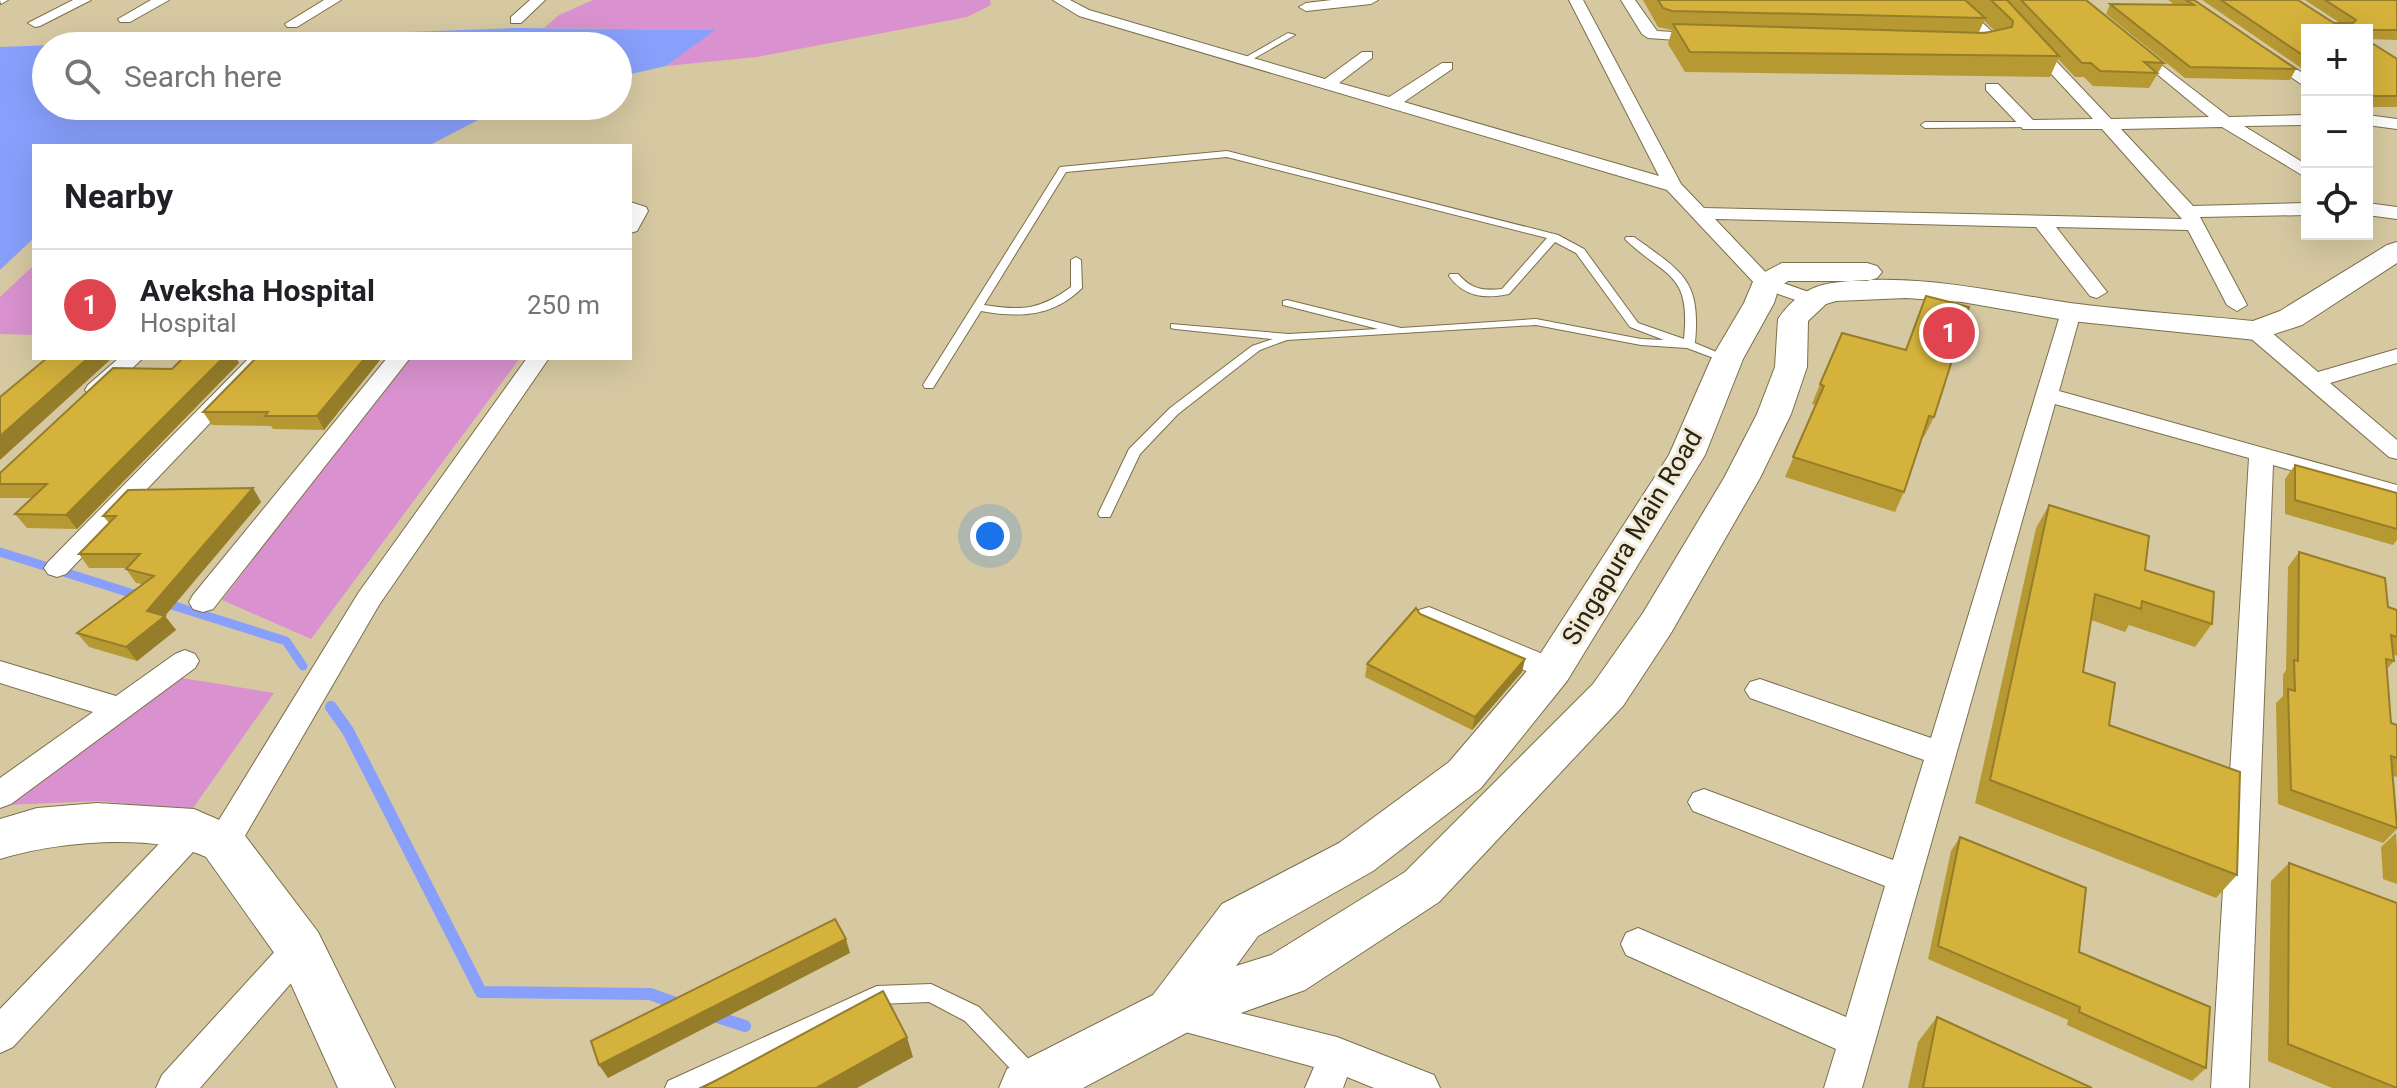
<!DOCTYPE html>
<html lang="en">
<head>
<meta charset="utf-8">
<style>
  body { margin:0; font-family:Roboto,sans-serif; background:#f6f6f6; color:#202124 }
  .controls { position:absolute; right:24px; top:24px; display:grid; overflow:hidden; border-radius:0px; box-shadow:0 8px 32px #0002 }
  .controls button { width:72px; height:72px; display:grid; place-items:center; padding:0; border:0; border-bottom:2px solid #e0e0e0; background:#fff; color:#202124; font:40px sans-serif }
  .you { position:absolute; left:990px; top:536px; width:28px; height:28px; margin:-20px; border:6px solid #fff; border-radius:50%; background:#1a73e8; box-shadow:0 0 0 12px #1a73e833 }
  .badge { display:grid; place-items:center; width:52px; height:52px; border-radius:50%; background:#7c3aed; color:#fff; font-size:26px; font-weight:700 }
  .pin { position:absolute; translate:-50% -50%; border:4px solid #fff; box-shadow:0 2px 8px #0006 }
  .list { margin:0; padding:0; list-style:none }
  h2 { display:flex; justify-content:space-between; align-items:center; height:104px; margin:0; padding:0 32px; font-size:34px }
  h2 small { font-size:26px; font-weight:400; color:#757577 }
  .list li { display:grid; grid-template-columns:52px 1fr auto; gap:24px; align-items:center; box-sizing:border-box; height:112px; padding:0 32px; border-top:2px solid #e0e0e0 }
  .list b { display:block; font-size:30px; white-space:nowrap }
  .list p { margin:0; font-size:26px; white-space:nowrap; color:#757577 }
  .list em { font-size:26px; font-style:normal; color:#757577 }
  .icon { flex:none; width:44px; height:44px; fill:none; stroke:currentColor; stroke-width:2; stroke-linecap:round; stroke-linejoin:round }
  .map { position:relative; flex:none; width:2397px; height:1088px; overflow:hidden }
  .search { position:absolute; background:#fff; box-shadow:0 8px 32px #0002; left:32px; top:32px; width:600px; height:88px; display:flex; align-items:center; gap:20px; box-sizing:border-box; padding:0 28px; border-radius:44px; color:#757577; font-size:30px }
  .panel { position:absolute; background:#fff; box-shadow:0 8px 32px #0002; left:32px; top:144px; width:600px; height:216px; border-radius:0px }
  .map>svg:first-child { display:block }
</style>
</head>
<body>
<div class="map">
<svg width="2397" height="1088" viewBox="0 0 2397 1088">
  <rect width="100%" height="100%" fill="#d6c9a2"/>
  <g fill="#d992cf">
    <path d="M593,0H990L991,5L967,17L757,57L666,66L713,30L544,28L559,15Z"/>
    <path d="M34,265V335L0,334V297Z"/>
    <path d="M408,358H520L311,639L222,600Z"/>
    <path d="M176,677L274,693L191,811L100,801L6,805Z"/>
  </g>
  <path fill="#88a0fc" d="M515,28L715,30L666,66L618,77V46H46V106H505L428,146H34V238L0,270V47Z"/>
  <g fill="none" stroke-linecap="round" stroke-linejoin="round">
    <g stroke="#88a0fc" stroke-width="9">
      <path d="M0,552L140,596"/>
      <path d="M162,602L286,641L303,666"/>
    </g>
    <g stroke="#88a0fc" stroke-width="12">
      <path d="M331,707L348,731L481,992L650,994L681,1005"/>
      <path d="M714,1016L745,1026"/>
    </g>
    <g stroke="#7b6f4b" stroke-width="2">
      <g id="lane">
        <path d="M1288,33L1295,35L1246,63L1239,61Z"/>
        <path d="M2029,122L2033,125L2032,127L1925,128L1921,125L1925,122Z"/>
        <path d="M1227,151L1558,235L1584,249L1638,323L1684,339C1691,271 1665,278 1625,239L1626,237H1634C1682,272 1701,279 1695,343L1733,359L1727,363L1687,348L1641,345L1536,325L1287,340L1260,350L1178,414L1140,454L1110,517H1100L1098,514L1129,449L1170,408L1252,346L1273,339L1175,329L1171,328V324L1289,334L1378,329L1283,305V301L1287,300L1401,328L1536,319L1641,339L1664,340L1630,327L1576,253L1555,242L1509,294C1484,299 1464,297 1449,276L1450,274H1458C1471,289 1482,291 1502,289L1547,238L1227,157L1066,172L984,305C1022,311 1040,310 1071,287V260L1076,257L1081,260L1082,288C1053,317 1019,318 981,311L933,388H925L923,385L1060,167Z"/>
        <path d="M931,984L979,1007L1038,1069L1041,1076L1038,1083L1031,1086L1024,1083L965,1021L929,1002L878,1004L698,1088H665L668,1081L870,989L877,986Z"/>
      </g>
    </g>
    <g stroke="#7b6f4b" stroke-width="2">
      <g id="street">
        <path d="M0,0H8L1,4Z"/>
        <path d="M73,0H91L40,26L35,27L28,23Z"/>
        <path d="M151,0H169L130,22H120L118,19Z"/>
        <path d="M324,0H341L297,27H287L285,24Z"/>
        <path d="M530,0H545L521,23H511V17Z"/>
        <path d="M1053,0H1070L1089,10L1325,79L1362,52H1372V58L1339,83L1389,97L1442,63H1452V69L1404,102L1659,176L1569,0H1583L1681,184L1704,208L2182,219L2102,129H2023L1986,90V84H1998L2033,120L2093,119L1983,0H1998L2111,119L2209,117L2129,51L2127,48L2134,44L2229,117L2307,115V125L2244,126L2307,165V178L2222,127L2121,129L2193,206L2307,203V215L2200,217L2247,305L2237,311L2227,305L2188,230L2056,227L2107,292L2097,298L2090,296L2036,227L1715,219L1772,279L1820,296L1823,300L1813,306L1758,287L1667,190L1079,16Z"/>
        <path d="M1332,0H1378L1371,4L1306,11L1299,7L1306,3Z"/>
        <path d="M1621,0H1635L1657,31L1705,34L1712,38L1705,42L1648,38L1642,34Z"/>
        <path d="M1943,0H1958L2001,40V46L1971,49V43L1985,40Z"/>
        <path d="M2266,49L2307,76V88L2261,57V51Z"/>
        <path d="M2367,115L2397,119V129L2367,125Z"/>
        <path d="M630,202L646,207L648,211L637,231L630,233Z"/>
        <path d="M2367,203L2397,207V219L2367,215Z"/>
        <path d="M2071,306L2081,312L2059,391L2397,485V501L2273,465L2249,1088H2211L2249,458L2055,404L1862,1088H1824L1836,1049L1626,955L1621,944L1626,933L1638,928L1846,1017L1885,886L1693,811L1688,802L1693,793L1704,789L1893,860L1924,760L1750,698L1745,690L1750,682L1760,679L1931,738L2061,312Z"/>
        <path d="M2256,325L2264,326L2318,372L2397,349V363L2330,383L2397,440V459L2389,457L2248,336L2245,331Z"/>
        <path d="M119,358H143L104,395H88L85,390L88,385Z"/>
        <path d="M249,358H272L66,574L57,577L48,574L44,568L48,562Z"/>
        <path d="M387,358H410L213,609L203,612L193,609L189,602L193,595Z"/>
        <path d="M527,358H549L379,605L235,853L223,857L211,853L207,843L211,833L359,592Z"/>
        <path d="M1429,607L1562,662L1566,670L1562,678L1552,681L1542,678L1419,624L1415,617L1419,610Z"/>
        <path d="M185,650L195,654L199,661L195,668L11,804L0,808V778L93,712L0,683V661L116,696L175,654Z"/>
        <path d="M194,816L205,819L210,829L205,839L13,1047L0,1053V1009L183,819Z"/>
        <path d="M300,932L312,937L317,948L312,959L200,1088H156L162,1075L288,937Z"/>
        <path d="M1180,998L1337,1037L1434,1075L1440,1088H1374L1347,1077L1343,1088H1305L1314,1067L1167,1027L1162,1015L1167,1003Z"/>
      </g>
    </g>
    <g stroke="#7b6f4b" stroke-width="2">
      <g id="secondary">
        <path d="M2397,242V263L2302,325L2256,340L2071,321L1962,302L1906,298L1836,301L1826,304L1808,321L1807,367L1791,414L1760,478L1671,633L1623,706L1439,902L1305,990L1188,1032L1083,1088H999L1007,1069L1153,995L1222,904L1339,843L1449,762L1537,659L1669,455L1711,359L1744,303L1755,277L1782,263H1867L1877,266L1882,272L1877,278L1867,281H1788L1779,287L1774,303L1743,359L1705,455L1567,681L1481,788L1373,871L1258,936L1236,966L1271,955L1405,872L1593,684L1643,613L1724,478L1757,414L1775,367L1778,319C1791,300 1809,286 1832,283C1913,272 1991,291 2070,303C2131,311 2192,315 2253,321L2280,311L2387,245Z"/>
        <path d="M97,803L194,809L240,829L318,932L395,1088H338L282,964L206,857C154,832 54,842 0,859V819L37,808Z"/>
      </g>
    </g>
    <use href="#lane" fill="#fff" fill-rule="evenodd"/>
    <use href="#street" fill="#fff" fill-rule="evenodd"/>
    <use href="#secondary" fill="#fff" fill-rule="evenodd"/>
  </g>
  <g fill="#b79933" fill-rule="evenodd">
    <path d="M1643,0H2086L2164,63L2149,88L2093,86L2084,77H2075L2058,59L2050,77L1685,72L1668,44L1672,30L1658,27ZM1984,21L1994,30V31L1979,32Z"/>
    <path d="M2168,0H2194L2296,69L2290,80L2185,78L2106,14L2110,4L2175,5Z"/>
    <path d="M2202,0H2298L2334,23H2340L2305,0H2397V40L2367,39V30H2307V72Z"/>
    <path d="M2367,40L2397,59V107H2367Z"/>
    <path d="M1926,296L1934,417L1924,437L1923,436L1904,492L1895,512L1785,477L1816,405L1812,404L1820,384L1905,350Z"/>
    <path d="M183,358H236L239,363L77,529L27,528L15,514L33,498H0V473L172,369Z"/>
    <path d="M256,358H379L380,360L324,430L273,429L271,426L212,425L203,412Z"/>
    <path d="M2295,465L2397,493V540L2393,545L2285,514V479Z"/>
    <path d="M253,488L261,502L165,616L176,630L137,661L89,647L77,633L142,584L136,583L126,569L128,568H89L79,554L109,523L103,516Z"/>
    <path d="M2049,505L2145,570L2212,624L2195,647L2129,625L2125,632L2091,620L2083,672L2109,725L2237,875L2216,898L1975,803L2036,528Z"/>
    <path d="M2299,552L2388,607L2397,610V656L2393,654L2394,661L2387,669L2391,723L2397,725V777L2393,776L2397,829L2383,843L2278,804L2276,703L2283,696V675L2286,670L2288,567Z"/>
    <path d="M1420,614L1525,659L1522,672L1472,730L1365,677L1367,664Z"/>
    <path d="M2396,833L2397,848V884L2383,879L2381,847Z"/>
    <path d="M1960,837L2079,952L2206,1068L2192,1081L2067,1025L2068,1020L1928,959L1951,851Z"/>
    <path d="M2289,863L2397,1088H2332L2268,1061L2271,881Z"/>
    <path d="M1937,1017L2092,1088H1908L1918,1042Z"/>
  </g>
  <g fill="#957d29">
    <path d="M88,358L111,359L0,460V436Z"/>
    <path d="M223,358H236L239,363L77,529L66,515Z"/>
    <path d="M365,358H379L380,360L324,430L317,416Z"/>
    <path d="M253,488L261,502L163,618L165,616L176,630L137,661L126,647L147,611Z"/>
    <path d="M1525,659L1522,672L1472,730L1475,717Z"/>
    <path d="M846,939L850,953L608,1078L599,1065Z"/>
    <path d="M907,1037L913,1057L857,1088H816Z"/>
  </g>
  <g fill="#d5b23b" stroke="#957d29" stroke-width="2">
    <path d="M1658,0H1965L1985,18L1672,11L1663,8Z"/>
    <path d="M1991,0H2007L2059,56L1690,52L1673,24L1985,33L2012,27L2013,21Z"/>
    <path d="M2021,0H2086L2164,63L2144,62L2157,73L2100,71L2091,63H2082Z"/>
    <path d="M2186,0H2194L2296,69L2190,67L2110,4L2194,5Z"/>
    <path d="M2221,0H2298L2334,23H2353L2356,20L2325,0H2397V30H2307V58Z"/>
    <path d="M2367,40L2397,59V96H2367Z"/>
    <path d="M1926,296L1969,307L1934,417L1929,416L1904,492L1793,457L1824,386L1820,384L1842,333L1906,350Z"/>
    <path d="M47,358H88L0,436V397Z"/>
    <path d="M183,358H223L66,515L15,514L47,484H0V473L113,368L172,369Z"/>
    <path d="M256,358H365L317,416H265L268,412H203Z"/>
    <path d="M2295,465L2397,493V529L2295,500Z"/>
    <path d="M253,488L147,611L165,616L126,647L77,633L154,576L126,569L140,554H79L116,516H103L128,490Z"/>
    <path d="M2049,505L2149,536L2145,570L2214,592L2212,624L2142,601L2141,609L2095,594L2083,672L2115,683L2109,725L2240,772L2237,875L1990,780Z"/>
    <path d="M2299,552L2385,578L2388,607L2397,610V637L2391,635L2394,661L2386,659L2391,723L2397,725V758L2391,756L2397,828L2291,790L2288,689L2295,691L2294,660L2298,661Z"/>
    <path d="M1416,608L1420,614L1525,659L1475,717L1367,664Z"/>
    <path d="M1960,837L2086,888L2079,952L2210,1007L2206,1068L2079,1012L2080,1007L1938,946Z"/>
    <path d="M2289,863L2397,903V1088L2288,1044Z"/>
    <path d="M835,919L846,939L599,1065L591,1041Z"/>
    <path d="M883,991L907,1037L816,1088H702Z"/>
    <path d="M1937,1017L2092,1088H1923Z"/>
  </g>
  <g text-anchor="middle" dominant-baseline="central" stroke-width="6" stroke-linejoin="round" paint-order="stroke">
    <g font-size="26" fill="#292414" stroke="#f1ead7">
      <text transform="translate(1632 537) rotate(-59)">Singapura Main Road</text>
    </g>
  </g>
</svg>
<div class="controls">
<button>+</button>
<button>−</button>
<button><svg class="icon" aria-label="locate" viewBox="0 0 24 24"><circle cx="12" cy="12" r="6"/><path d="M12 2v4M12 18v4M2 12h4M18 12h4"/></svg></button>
</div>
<div class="you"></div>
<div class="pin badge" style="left:1949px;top:333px;background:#e0444e">1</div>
<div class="search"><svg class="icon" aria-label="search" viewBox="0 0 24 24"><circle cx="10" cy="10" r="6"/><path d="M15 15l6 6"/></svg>Search here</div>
<section class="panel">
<h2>Nearby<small></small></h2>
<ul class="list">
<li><span class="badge" style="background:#e0444e">1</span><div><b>Aveksha Hospital</b><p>Hospital</p></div><em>250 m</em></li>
</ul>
</section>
</div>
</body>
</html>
